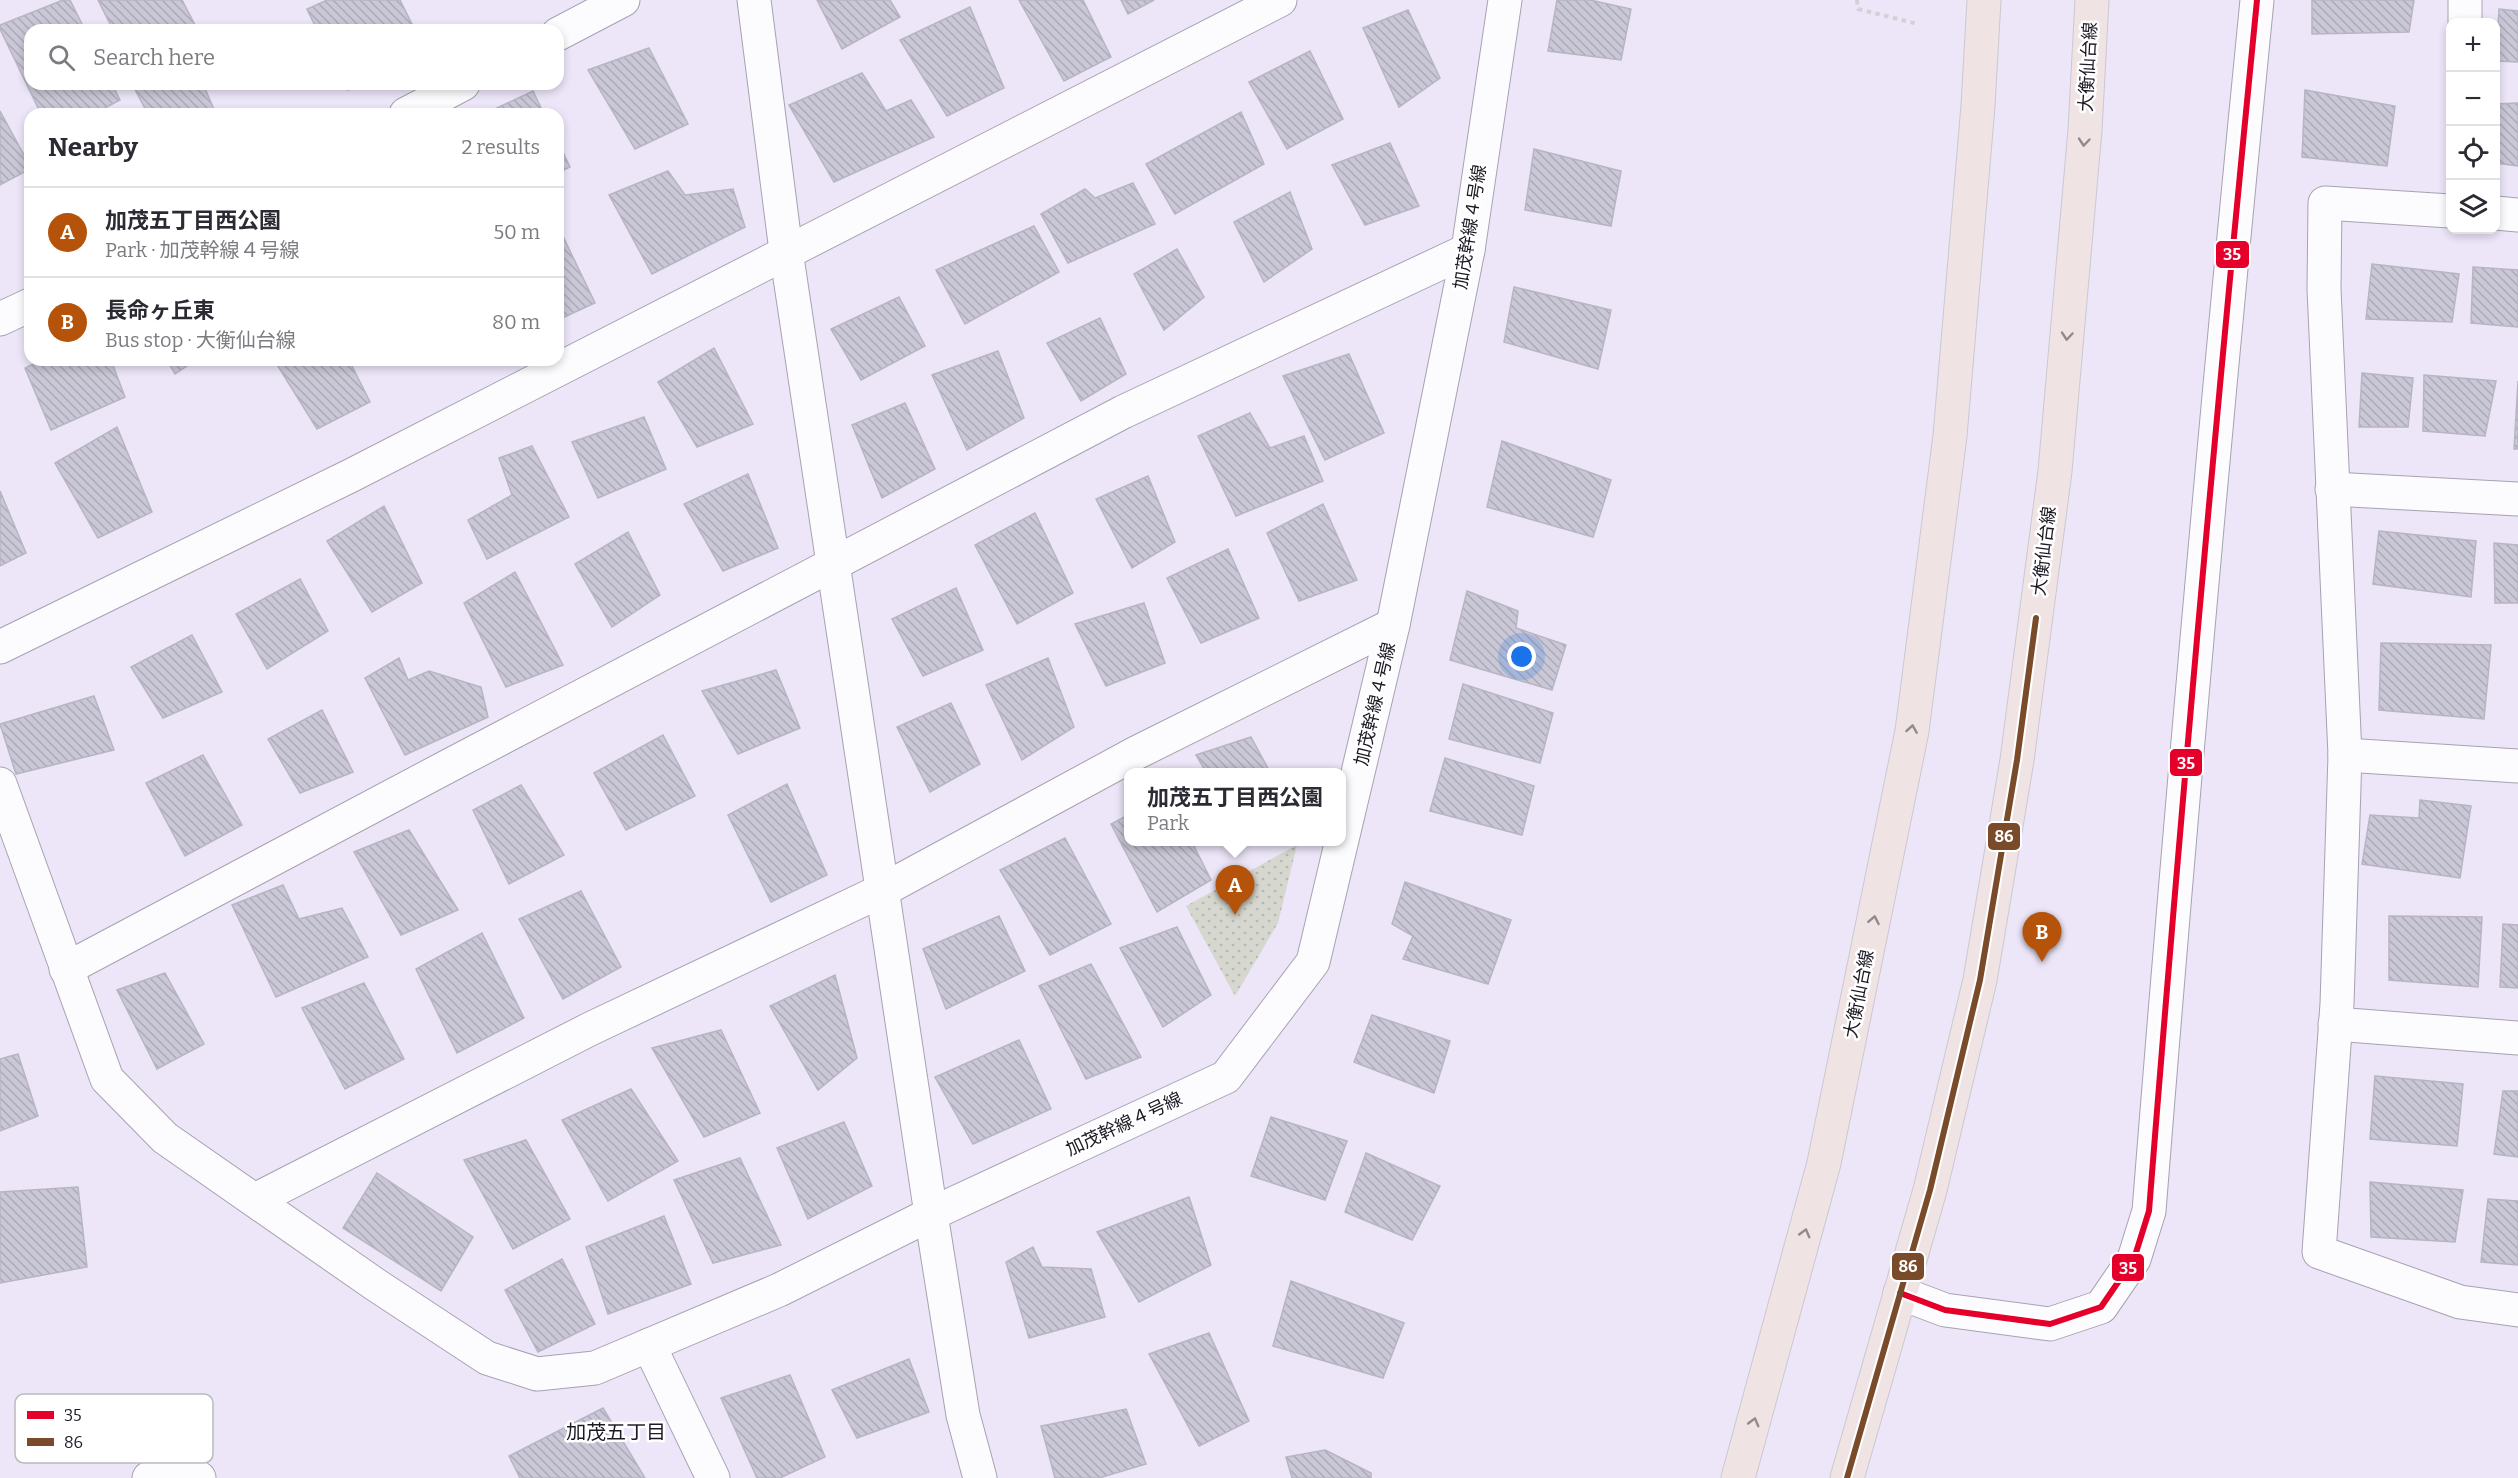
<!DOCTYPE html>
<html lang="en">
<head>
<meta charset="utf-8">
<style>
  body { margin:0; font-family:Bitter,"Noto Sans JP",serif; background:#f7f7f7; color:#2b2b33 }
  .controls { position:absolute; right:18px; top:18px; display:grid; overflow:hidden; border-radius:12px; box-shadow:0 3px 9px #0003 }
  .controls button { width:54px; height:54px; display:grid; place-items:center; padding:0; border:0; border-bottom:2px solid #e1e1e2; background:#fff; color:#2b2b33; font:30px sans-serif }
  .you { position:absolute; left:1522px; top:657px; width:21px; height:21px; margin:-15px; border:4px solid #fff; border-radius:50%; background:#1a73e8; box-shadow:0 0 0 9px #1a73e833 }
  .badge { display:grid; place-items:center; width:39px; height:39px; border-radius:50%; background:#b45309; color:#fff; font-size:20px; font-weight:700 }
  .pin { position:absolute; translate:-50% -50px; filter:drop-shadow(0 2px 3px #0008) }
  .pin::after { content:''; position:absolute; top:32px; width:21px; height:18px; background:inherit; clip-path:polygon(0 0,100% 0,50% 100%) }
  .popup { position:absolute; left:1124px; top:768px; width:222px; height:78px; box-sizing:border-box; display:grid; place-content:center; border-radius:12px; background:#fff; filter:drop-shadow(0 2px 4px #0005); font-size:20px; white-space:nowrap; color:#7c7c81 }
  .popup b { font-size:22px; color:#2b2b33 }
  .popup::after { content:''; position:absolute; left:50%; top:100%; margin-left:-12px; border:12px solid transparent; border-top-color:#fff }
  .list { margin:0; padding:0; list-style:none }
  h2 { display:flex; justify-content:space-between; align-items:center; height:78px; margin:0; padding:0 24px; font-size:26px }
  h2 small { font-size:20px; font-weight:400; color:#7c7c81 }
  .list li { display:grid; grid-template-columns:39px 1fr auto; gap:18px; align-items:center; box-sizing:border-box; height:90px; padding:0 24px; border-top:2px solid #e1e1e2 }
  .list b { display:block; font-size:22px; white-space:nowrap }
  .list p { margin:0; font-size:20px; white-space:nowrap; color:#7c7c81 }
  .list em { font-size:20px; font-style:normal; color:#7c7c81 }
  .icon { flex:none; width:33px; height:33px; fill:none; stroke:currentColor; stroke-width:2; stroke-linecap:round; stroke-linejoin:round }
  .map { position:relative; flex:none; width:2518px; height:1478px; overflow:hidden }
  .search { position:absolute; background:#fff; box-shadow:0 3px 9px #0003; left:24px; top:24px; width:540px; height:66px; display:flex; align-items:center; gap:15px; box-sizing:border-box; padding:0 21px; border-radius:18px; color:#7c7c81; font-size:22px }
  .panel { position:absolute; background:#fff; box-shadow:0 3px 9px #0003; left:24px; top:108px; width:540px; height:258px; border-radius:18px }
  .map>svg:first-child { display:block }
</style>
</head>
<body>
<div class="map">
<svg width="2518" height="1478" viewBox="0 0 2518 1478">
  <defs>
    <pattern id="grass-dots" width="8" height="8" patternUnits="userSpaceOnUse" patternTransform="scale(1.5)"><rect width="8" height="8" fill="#d6d7ce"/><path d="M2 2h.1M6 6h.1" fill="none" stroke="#b7b8b1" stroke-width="1.8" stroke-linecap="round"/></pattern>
    <pattern id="building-back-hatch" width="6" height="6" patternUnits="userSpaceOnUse" patternTransform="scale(1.5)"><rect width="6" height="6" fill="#cac7d6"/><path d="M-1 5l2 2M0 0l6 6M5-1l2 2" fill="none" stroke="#adaab8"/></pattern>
  </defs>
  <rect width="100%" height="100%" fill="#ece6f8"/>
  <path fill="url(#grass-dots)" d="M1297,845L1278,923L1235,996L1186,906Z"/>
  <g fill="url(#building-back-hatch)" stroke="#b8b5c3" stroke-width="1.5">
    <path d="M63,0H70L85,30H30V84H112L120,100L94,114H41L0,29V25Z"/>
    <path d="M98,0H182L196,27L189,30H113Z"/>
    <path d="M327,0H400L415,30H317L307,9Z"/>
    <path d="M817,0H890L900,17L842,49Z"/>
    <path d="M1019,0H1083L1111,57L1064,81Z"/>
    <path d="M1121,0H1154L1128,14Z"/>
    <path d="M1557,0H1590L1631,9L1621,60L1548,51Z"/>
    <path d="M2312,0H2414L2409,32L2312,34Z"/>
    <path d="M970,7L1004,88L947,116L900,40Z"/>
    <path d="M2499,9L2518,11V62L2496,61Z"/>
    <path d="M1408,10L1440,78L1399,107L1363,28Z"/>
    <path d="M649,48L688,124L635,149L588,70Z"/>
    <path d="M1310,51L1343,119L1287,149L1249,82Z"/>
    <path d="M862,73L886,111L911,100L934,137L834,182L789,105Z"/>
    <path d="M138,84H203L216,114H148L133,86Z"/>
    <path d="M345,84H364L348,90Z"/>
    <path d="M2305,90L2395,106L2387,166L2302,157Z"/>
    <path d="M533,91L544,114H484Z"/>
    <path d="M2518,103V166L2496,163V104Z"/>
    <path d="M0,111L30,166V169L0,185Z"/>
    <path d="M1241,112L1264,164L1175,214L1146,164Z"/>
    <path d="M558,142L570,167L558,173Z"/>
    <path d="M1390,143L1419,206L1365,225L1332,165Z"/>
    <path d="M1534,149L1621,171L1611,226L1525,210Z"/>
    <path d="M668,171L685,195L733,189L745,227L652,274L609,195Z"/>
    <path d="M1133,183L1155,224L1068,263L1041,214L1085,189L1095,198Z"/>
    <path d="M1290,192L1312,249L1264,282L1234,222Z"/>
    <path d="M558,226L595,303L558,320Z"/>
    <path d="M1034,226L1059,272L965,324L936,270Z"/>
    <path d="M1177,249L1204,297L1164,330L1134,274Z"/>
    <path d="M2372,264L2459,274L2452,322L2366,319Z"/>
    <path d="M2473,267L2518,270V327L2471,323Z"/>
    <path d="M1514,287L1611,310L1598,369L1504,342Z"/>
    <path d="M899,297L925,346L861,380L831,329Z"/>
    <path d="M1100,318L1126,374L1081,401L1047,343Z"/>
    <path d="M714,348L753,424L697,447L658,382Z"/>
    <path d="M998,351L1024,418L967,450L932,375Z"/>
    <path d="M1349,354L1384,433L1325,460L1283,376Z"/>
    <path d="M41,360H111L125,397L51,430L25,368Z"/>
    <path d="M167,360H196L175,374Z"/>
    <path d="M283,360H349L370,402L317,429L276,363Z"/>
    <path d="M2362,373L2413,378L2408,427H2359Z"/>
    <path d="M2424,375L2496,381L2485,436L2423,431Z"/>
    <path d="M2518,381V449H2514Z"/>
    <path d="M905,403L935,469L882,498L852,425Z"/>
    <path d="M1250,413L1270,448L1304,436L1323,481L1236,516L1198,436Z"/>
    <path d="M644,417L666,469L598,498L572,442Z"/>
    <path d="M117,427L152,512L98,538L55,463Z"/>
    <path d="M1502,441L1611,480L1593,537L1487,507Z"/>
    <path d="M532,446L569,517L487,559L468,520L512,495L499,458Z"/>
    <path d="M748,474L778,548L723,571L684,504Z"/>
    <path d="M1148,476L1175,542L1132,568L1096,499Z"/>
    <path d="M0,491L26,553L0,566Z"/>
    <path d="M1323,504L1357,580L1299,601L1267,533Z"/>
    <path d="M384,506L422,583L372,612L327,541Z"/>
    <path d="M1035,513L1073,593L1017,624L975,545Z"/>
    <path d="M2379,531L2476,541L2471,597L2373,584Z"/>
    <path d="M628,532L660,595L612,627L575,564Z"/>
    <path d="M2494,543L2518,545V603H2495Z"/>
    <path d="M1228,549L1259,618L1201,643L1167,578Z"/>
    <path d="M515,572L563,665L506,687L464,603Z"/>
    <path d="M300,579L328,631L267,669L236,614Z"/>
    <path d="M956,588L983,650L923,676L892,619Z"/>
    <path d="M1467,591L1518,611L1516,628L1566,645L1552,690L1450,660Z"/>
    <path d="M1144,603L1165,663L1106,686L1075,624Z"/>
    <path d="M192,635L222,692L163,718L131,667Z"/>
    <path d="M2381,643L2491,645L2484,719L2379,710Z"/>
    <path d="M399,658L408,680L429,671L481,687L488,717L405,755L365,678Z"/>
    <path d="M1048,658L1074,727L1022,760L986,685Z"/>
    <path d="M776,670L800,728L738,754L702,691Z"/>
    <path d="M1463,684L1553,713L1540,763L1449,739Z"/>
    <path d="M94,696L114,750L16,774L0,724Z"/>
    <path d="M951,703L980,764L930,792L897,727Z"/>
    <path d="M322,710L353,772L300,793L268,739Z"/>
    <path d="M663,735L695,796L626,830L594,773Z"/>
    <path d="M1251,737L1270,772H1206L1196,755Z"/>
    <path d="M203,755L242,825L185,856L146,783Z"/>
    <path d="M1445,758L1534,786L1522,835L1430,811Z"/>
    <path d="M787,784L827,875L771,902L728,815Z"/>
    <path d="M521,785L564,855L509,884L473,810Z"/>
    <path d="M2420,800L2471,806L2460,878L2362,864L2370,815L2419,818Z"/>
    <path d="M1128,815V842H1192L1211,880L1157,912L1111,824Z"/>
    <path d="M409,830L458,910L401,935L354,852Z"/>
    <path d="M1065,838L1111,924L1050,955L1000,870Z"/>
    <path d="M1405,882L1511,920L1488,984L1403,959L1413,936L1392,924Z"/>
    <path d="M283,885L299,919L342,908L368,957L276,997L232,905Z"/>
    <path d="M581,891L621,967L563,999L519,919Z"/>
    <path d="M999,916L1025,971L946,1009L923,949Z"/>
    <path d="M2389,916L2482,917L2478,987L2389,980Z"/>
    <path d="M2503,924L2518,925V988L2500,987Z"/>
    <path d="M1177,927L1211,995L1163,1027L1120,948Z"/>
    <path d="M482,933L524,1018L457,1053L416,969Z"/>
    <path d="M1091,964L1141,1057L1086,1079L1039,986Z"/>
    <path d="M165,973L204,1044L157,1069L117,990Z"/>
    <path d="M835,975L857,1058L818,1090L770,1006Z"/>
    <path d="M364,983L404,1059L345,1089L302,1008Z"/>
    <path d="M1372,1015L1450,1041L1434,1093L1354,1062Z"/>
    <path d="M721,1030L760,1113L704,1137L652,1048Z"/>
    <path d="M1019,1040L1051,1109L973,1144L935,1077Z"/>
    <path d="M18,1054L38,1116L0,1131V1059Z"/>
    <path d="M2375,1076L2463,1084L2457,1146L2370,1139Z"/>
    <path d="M631,1089L678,1161L608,1201L562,1120Z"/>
    <path d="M2503,1091H2518V1157L2494,1154Z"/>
    <path d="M1271,1117L1347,1141L1325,1200L1251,1176Z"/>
    <path d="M844,1122L872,1186L808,1219L777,1148Z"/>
    <path d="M526,1140L570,1219L513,1249L464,1160Z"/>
    <path d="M1366,1153L1440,1186L1412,1240L1345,1212Z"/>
    <path d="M740,1158L781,1245L713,1263L674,1180Z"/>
    <path d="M377,1173L473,1237L441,1291L343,1228Z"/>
    <path d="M2370,1182L2463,1190L2455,1242L2371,1237Z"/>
    <path d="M78,1187L87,1267L0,1283V1192Z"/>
    <path d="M1189,1197L1211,1265L1139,1302L1097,1232Z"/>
    <path d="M2488,1199L2518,1201V1265L2481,1262Z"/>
    <path d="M664,1216L691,1284L608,1314L586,1247Z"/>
    <path d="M1033,1247L1042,1267L1091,1269L1105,1317L1029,1338L1006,1262Z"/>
    <path d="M562,1259L595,1324L538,1352L505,1290Z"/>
    <path d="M1291,1281L1404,1323L1383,1378L1273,1346Z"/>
    <path d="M1209,1333L1249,1421L1199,1446L1149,1354Z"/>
    <path d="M909,1359L929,1412L857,1438L832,1390Z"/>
    <path d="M790,1375L825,1457L780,1478H757L721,1398Z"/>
    <path d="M603,1408L645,1478H520L509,1456Z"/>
    <path d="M1126,1409L1146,1464L1099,1478H1055L1041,1426Z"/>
    <path d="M1325,1450L1371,1473V1478H1292L1286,1457Z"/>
  </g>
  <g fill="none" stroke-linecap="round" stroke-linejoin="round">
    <g stroke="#a7a2b0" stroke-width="35">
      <g id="minor">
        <path d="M2465,22V0"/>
        <path d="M558,34L623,0"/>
        <path d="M406,114L463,84"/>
        <path d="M2450,211L2325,203L2324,289L2345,755L2337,1004L2319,1252L2460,1302L2518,1310"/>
        <path d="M2496,213L2518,215"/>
        <path d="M0,319L30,305"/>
        <path d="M2332,489L2518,499"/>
        <path d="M0,647L350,476L1280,0"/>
        <path d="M2345,755L2518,766"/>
        <path d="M0,784L107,1079L165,1138L376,1285L487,1358L537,1374L595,1368L779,1290L931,1214L786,251L754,0"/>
        <path d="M66,969L454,763L1123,412L1468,250"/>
        <path d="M2335,1024L2518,1038"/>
        <path d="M255,1200L590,1029L883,890L1136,753L1393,625"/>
        <path d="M1900,1293L1945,1310L2050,1324L2101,1307L2134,1259L2149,1211C2181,807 2217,403 2257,0"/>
        <path d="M649,1345L713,1478"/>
        <path d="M149,1478L187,1470L199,1478"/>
        <path d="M980,1478L963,1415L931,1214L1226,1077L1313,962L1393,625L1468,250L1505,0"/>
      </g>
    </g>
    <g stroke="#cbc8d1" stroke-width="35">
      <g id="major">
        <path d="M1738,1478L1824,1163L1912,731L1950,436L1978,106L1984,0"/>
        <path d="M1847,1478L1930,1190L1980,980L2017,760L2055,471L2085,130L2092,0"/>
      </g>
    </g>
    <path stroke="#d2d1d6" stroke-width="4" stroke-dasharray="4.5 4.5" stroke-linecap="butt" d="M1857,0L1858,9L1918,24"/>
    <use href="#minor" stroke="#fcfbfe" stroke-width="33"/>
    <use href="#major" stroke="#efe4e3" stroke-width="33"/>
    <g stroke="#fff" stroke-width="10">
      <path id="bus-1" d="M1900,1293L1945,1310L2050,1324L2101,1307L2134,1259L2149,1211C2181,807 2217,403 2257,0"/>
    </g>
    <g stroke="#fff" stroke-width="10">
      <path id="bus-2" d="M1847,1478L1930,1190L1980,980L2017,760L2036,618"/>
    </g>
    <use href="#bus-1" stroke="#e4002b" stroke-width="6"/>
    <use href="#bus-2" stroke="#7a4b2a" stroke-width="6"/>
  </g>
  <defs><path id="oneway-chevron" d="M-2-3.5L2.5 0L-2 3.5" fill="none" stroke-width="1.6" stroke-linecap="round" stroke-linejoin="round" transform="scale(1.5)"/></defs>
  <g stroke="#90898d">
    <use href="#oneway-chevron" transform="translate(2084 142) rotate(95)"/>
    <use href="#oneway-chevron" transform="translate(2067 336) rotate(95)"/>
    <use href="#oneway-chevron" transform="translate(1912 729) rotate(-81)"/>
    <use href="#oneway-chevron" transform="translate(1874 920) rotate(-79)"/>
    <use href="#oneway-chevron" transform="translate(1805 1233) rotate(-75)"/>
    <use href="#oneway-chevron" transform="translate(1754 1422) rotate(-75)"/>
  </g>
  <g text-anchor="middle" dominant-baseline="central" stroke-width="5" stroke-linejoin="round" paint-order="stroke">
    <g font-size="18" fill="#1d1924" stroke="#fff">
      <text transform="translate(2088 67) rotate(-87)">大衡仙台線</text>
      <text transform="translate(1470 227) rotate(-81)">加茂幹線４号線</text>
      <text transform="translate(2044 551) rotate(-83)">大衡仙台線</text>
      <text transform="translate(1375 704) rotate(-77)">加茂幹線４号線</text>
      <text transform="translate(1859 994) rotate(-79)">大衡仙台線</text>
      <text transform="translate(1124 1124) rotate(-25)">加茂幹線４号線</text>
    </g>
    <g font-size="20" fill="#1d1924" stroke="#fff">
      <text x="616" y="1432">加茂五丁目</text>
    </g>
  </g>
  <rect x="15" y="1394" width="198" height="69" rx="9" fill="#fff" stroke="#bbbabd" stroke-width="1.5"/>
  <rect x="27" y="1411" width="27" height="8" fill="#e4002b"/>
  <rect x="27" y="1438" width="27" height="8" fill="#7a4b2a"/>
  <g font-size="16" fill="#1d1924">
    <text x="64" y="1421">35</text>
    <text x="64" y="1448">86</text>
  </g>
  <g stroke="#fff" stroke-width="2">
    <rect x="2215" y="240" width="35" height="29" rx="6" fill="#e4002b"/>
    <rect x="2169" y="748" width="34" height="29" rx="6" fill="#e4002b"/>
    <rect x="1987" y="822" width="34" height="29" rx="6" fill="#7a4b2a"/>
    <rect x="1891" y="1252" width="34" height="29" rx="6" fill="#7a4b2a"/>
    <rect x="2111" y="1253" width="34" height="29" rx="6" fill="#e4002b"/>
  </g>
  <g font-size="16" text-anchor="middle" font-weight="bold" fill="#fff">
    <text x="2232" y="260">35</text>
    <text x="2186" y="769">35</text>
    <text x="2004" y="842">86</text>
    <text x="1908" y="1272">86</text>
    <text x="2128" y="1274">35</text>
  </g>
</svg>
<div class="controls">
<button>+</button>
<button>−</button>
<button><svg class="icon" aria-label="locate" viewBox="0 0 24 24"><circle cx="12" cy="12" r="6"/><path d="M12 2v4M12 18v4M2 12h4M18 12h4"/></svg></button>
<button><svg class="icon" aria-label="layers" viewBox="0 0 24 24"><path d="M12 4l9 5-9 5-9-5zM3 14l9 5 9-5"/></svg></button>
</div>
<div class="you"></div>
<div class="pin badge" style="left:1235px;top:915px">A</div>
<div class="popup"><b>加茂五丁目西公園</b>Park</div>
<div class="pin badge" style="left:2042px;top:962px">B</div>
<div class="search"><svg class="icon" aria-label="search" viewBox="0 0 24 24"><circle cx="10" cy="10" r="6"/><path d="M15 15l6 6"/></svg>Search here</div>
<section class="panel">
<h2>Nearby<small>2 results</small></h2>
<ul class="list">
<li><span class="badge">A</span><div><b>加茂五丁目西公園</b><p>Park · 加茂幹線４号線</p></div><em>50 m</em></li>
<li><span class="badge">B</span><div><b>長命ヶ丘東</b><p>Bus stop · 大衡仙台線</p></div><em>80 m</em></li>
</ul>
</section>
</div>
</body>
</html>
